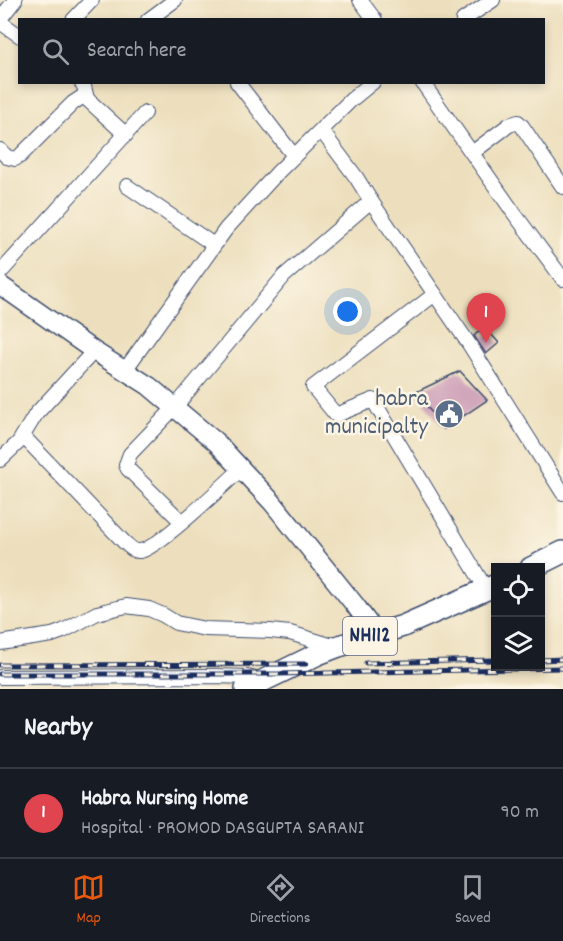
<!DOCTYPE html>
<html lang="en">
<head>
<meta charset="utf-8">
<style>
  body { margin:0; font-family:Dekko,sans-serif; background:#242831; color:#f1f3f6 }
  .controls { position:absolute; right:18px; bottom:18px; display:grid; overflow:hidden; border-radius:0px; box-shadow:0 3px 9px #0003 }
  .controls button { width:54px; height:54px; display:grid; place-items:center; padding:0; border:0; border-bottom:2px solid #363941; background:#171b24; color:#f1f3f6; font:30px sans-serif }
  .you { position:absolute; left:348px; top:312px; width:21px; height:21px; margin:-15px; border:4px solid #fff; border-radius:50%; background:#1a73e8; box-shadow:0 0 0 9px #1a73e833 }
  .badge { display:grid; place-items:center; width:39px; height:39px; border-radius:50%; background:#ea580c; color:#fff; font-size:20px; font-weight:700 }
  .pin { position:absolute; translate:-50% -50px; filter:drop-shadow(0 2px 3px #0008) }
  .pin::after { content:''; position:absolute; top:32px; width:21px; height:18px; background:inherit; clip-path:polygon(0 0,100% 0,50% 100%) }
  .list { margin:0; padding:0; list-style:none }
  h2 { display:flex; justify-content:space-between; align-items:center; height:78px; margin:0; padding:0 24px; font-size:26px }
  h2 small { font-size:20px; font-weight:400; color:#9ea1a6 }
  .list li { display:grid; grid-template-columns:39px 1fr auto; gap:18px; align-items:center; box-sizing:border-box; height:90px; padding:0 24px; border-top:2px solid #363941 }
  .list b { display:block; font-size:22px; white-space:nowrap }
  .list p { margin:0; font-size:20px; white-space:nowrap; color:#9ea1a6 }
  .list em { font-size:20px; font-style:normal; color:#9ea1a6 }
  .icon { flex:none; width:33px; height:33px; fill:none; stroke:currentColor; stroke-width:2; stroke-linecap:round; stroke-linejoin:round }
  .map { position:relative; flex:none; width:563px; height:689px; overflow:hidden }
  .search { position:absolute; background:#171b24; box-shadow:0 3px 9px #0003; left:18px; right:18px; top:18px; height:66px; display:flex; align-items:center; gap:15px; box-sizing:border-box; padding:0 21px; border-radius:0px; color:#9ea1a6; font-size:22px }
  .sheet { height:168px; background:#171b24 }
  nav { display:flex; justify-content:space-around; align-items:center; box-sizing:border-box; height:84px; border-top:2px solid #363941; background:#171b24; font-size:16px; color:#9ea1a6 }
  nav a { display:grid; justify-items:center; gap:3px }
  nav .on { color:#ea580c }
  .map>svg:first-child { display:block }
</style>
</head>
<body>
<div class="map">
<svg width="563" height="689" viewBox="0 0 563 689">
  <rect width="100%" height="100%" fill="#fcf5e5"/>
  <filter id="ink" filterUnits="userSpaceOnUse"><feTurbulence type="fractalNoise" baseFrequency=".0167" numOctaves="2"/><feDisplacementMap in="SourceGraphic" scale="12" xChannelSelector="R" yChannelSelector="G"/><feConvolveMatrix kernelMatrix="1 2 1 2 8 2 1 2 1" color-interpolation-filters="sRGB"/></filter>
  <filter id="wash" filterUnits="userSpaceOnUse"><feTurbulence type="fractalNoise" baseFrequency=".008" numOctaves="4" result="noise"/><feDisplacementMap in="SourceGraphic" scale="24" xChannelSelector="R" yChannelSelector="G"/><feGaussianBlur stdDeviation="1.35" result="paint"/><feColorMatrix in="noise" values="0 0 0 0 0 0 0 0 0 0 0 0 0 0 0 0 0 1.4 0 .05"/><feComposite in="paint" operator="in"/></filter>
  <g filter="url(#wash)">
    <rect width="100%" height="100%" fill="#eddfbd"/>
    <g id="blocks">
      <g fill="#c693b1">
        <path d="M479,331L485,337L490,333L499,343L486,354L474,336Z"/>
        <path d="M460,371L487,400L444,429L416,392Z"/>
      </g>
    </g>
  </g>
  <g filter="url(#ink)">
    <use href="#blocks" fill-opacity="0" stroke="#3a496c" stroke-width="1.5"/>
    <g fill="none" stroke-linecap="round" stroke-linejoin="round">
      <g stroke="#3a496c" stroke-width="16">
        <g id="minor">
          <path d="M360,0L375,20"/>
          <path d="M0,19L15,0"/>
          <path d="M73,20L92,0"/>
          <path d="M148,20L175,0"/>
          <path d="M463,20L493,0"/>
          <path d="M0,22L20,36"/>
          <path d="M81,82L84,86L87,99"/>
          <path d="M237,82L294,156"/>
          <path d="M422,82L516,216L563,279"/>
          <path d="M321,130L356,177L371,201L469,344L563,493"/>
          <path d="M0,150L7,157L15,159L20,156L73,103L82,97L87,99L126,135"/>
          <path d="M472,153L509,125L518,122L522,126L563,187"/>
          <path d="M127,186L214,245"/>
          <path d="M0,273L145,113"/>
          <path d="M435,294L313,387L336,415L373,400L486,589"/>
          <path d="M125,370L226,229L278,172L351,100L373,82"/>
          <path d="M23,436L124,542C129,546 133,552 140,551C156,550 226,483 241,469"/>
          <path d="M0,460L19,442L36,414L94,351"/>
          <path d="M182,522L128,469L126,465L130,454L175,407L284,276L371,201"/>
          <path d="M0,643L52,635L63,631L97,613L126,606L149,609L163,615L176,623L205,629L270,631L290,633L336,647"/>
          <path d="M0,677L215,676L247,677L264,681"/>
        </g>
      </g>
      <g stroke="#3a496c" stroke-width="21">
        <path id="major" d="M0,285L94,351L149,386L217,443L272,502L355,605L376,634"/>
      </g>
      <g stroke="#3a496c" stroke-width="24">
        <g id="highway">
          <path d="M531,568L563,552"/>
          <path d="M246,689L318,654L336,647L403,626L496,585"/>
        </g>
      </g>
      <use href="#minor" stroke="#fff" stroke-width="14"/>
      <use href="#major" stroke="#fff" stroke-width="18"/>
      <use href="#highway" stroke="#fff" stroke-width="21"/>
      <g stroke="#1b2f5e" stroke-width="5">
        <g id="rail">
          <path d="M540,660L563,659"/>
          <path d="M366,663L496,660"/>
          <path d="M0,665L306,664"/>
          <path d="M0,674H278L563,668"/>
        </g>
      </g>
      <use href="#rail" stroke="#fcf5e5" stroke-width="3" stroke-dasharray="9" stroke-linecap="butt"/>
    </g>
  </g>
  <defs>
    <g id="civic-disc" transform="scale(1.5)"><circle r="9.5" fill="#5c6f8a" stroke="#fcf5e5"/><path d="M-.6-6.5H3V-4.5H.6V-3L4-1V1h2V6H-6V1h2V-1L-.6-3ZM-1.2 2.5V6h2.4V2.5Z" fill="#fff"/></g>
  </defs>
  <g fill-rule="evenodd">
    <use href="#civic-disc" x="449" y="414"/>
  </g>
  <g text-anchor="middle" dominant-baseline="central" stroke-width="5" stroke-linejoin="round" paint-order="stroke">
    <rect fill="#fcf5e5" stroke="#5e6a86" stroke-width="1.5" x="343" y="617" width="54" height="38" rx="4.5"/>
    <g font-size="22" font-weight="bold" fill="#1b2f5e">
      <text x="370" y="636">NH112</text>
    </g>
    <g font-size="24" fill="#4e5e75" stroke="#fcf5e5" text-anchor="end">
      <text x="428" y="400">habra<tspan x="428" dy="28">municipalty</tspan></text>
    </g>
  </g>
</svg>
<div class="controls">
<button><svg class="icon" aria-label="locate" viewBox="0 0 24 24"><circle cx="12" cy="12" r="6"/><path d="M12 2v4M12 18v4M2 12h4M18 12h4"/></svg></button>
<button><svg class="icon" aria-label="layers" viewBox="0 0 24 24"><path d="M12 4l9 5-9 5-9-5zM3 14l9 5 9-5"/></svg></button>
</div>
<div class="you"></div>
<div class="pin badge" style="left:486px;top:343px;background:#e0444e">1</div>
<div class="search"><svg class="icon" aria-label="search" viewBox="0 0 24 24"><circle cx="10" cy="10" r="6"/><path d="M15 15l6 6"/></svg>Search here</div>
</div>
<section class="sheet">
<h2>Nearby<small></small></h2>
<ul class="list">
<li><span class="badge" style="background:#e0444e">1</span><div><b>Habra Nursing Home</b><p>Hospital · PROMOD DASGUPTA SARANI</p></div><em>90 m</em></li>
</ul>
</section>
<nav>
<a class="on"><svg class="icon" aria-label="map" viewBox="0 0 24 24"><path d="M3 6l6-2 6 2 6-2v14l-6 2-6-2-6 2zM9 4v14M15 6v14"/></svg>Map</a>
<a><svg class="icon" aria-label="directions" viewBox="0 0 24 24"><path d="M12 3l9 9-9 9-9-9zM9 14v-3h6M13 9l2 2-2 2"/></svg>Directions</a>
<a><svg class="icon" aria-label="saved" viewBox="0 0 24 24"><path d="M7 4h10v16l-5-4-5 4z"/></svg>Saved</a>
</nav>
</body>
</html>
